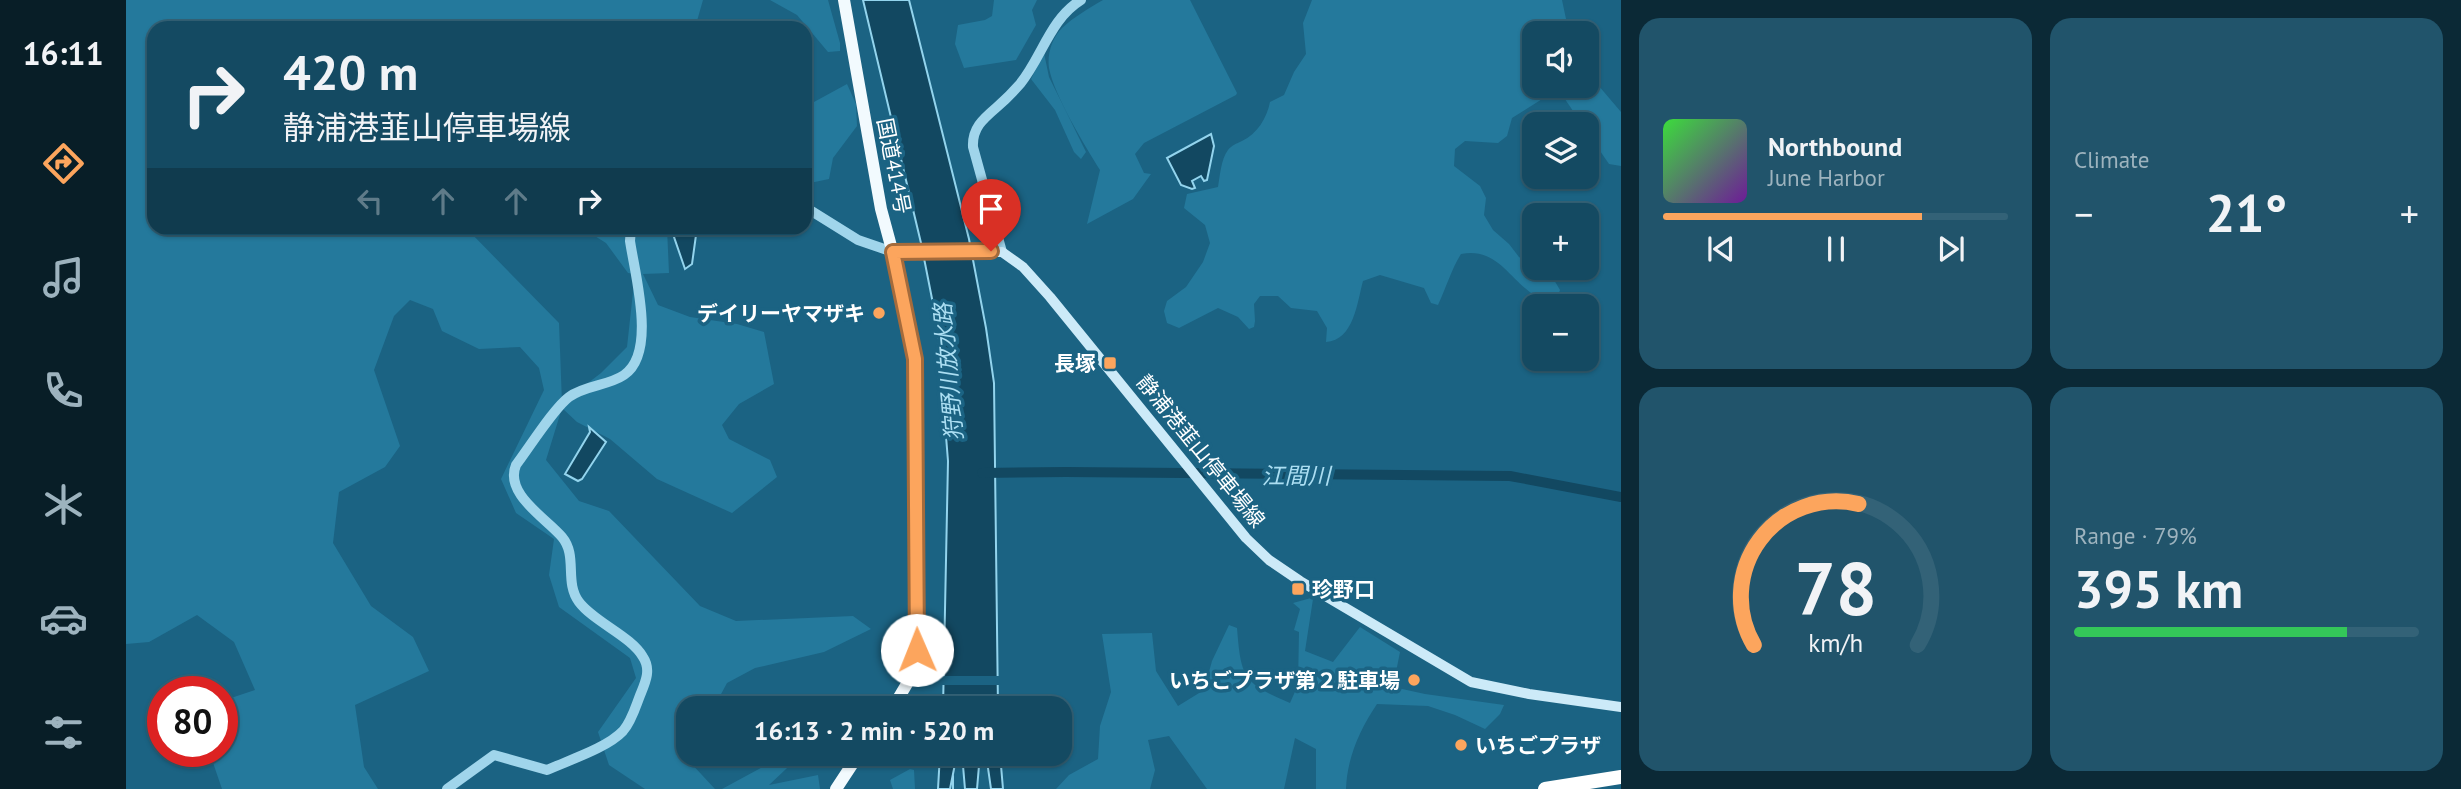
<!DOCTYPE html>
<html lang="en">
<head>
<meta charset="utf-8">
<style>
  body { margin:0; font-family:"PT Sans","Noto Sans JP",sans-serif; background:#21546b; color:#f1f3f6; height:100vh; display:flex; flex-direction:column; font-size:26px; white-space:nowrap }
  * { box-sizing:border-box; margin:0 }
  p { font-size:23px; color:#9db3be }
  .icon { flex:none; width:38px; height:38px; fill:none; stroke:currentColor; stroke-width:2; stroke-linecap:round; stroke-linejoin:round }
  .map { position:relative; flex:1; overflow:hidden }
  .details { display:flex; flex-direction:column; gap:18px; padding:18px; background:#0b2936; width:840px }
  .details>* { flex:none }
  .banner { position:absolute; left:21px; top:21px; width:665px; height:214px; border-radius:21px; box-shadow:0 2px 5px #0004,0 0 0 2px #336277; background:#144a62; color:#f1f3f6; overflow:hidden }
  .tools { position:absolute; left:1396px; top:21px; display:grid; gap:14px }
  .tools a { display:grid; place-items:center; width:77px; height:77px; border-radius:14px; background:#144a62; box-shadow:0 2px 5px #0004,0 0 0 2px #336277; font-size:35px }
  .speed { position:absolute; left:21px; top:676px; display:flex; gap:14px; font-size:35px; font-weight:700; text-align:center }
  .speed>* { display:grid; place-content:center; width:91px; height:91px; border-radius:50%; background:#144a62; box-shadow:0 2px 5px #0004,0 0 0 2px #336277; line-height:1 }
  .speed .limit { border:10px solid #d22; background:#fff; color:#111 }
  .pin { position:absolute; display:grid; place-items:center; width:60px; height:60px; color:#fff; margin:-72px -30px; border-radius:50% 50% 50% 0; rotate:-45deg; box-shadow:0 0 7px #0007 }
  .pin .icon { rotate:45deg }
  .me { position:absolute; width:77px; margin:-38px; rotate:359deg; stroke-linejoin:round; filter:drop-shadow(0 0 5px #0008) }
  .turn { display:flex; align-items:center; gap:24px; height:147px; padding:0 21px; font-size:32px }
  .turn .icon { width:91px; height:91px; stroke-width:2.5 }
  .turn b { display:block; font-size:49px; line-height:60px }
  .lanes { display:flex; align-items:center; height:66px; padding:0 21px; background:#0003; justify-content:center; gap:35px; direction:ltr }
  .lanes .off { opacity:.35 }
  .big { font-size:52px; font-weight:800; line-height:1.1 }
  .details .widget { flex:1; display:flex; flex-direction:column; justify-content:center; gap:10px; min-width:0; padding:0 24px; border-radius:21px; background:#21546b }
  .details .dial { align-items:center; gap:0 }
  .dial svg { height:182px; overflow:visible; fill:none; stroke:#336277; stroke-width:7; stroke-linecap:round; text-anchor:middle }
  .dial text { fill:#f1f3f6; stroke:none }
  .song { display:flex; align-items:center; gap:21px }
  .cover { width:84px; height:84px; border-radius:10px; background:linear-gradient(135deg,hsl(120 70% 55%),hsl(280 70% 35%)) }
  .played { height:7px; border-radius:4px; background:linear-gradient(90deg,#fca55d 75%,#336277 75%) }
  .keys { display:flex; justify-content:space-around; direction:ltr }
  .heat { display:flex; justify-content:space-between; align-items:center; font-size:38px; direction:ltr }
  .charge { height:10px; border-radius:5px; background:linear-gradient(90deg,#34c759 79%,#336277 0) }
  .details .tiles { flex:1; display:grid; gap:18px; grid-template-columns:repeat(2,1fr) }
  .trip { position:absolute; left:550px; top:696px; width:396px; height:70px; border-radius:21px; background:#144a62; box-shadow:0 2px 5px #0004,0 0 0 2px #336277; font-weight:800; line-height:70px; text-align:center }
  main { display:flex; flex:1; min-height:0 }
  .tab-bar { display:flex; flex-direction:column; width:126px; justify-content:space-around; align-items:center; background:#081e27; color:#9db3be }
  .tab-bar .icon { width:49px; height:49px }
  .tab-bar .on { color:#fca55d }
  .tab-bar b { font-size:32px; color:#f1f3f6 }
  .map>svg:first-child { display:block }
  .green { fill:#24799c }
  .water { fill:#124861; stroke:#93d4ed; stroke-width:2 }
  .pier { fill:#1b6383 }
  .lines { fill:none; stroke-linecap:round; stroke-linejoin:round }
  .stream { stroke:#93d4ed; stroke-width:2 }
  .river { stroke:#124861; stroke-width:10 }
  .tertiary { stroke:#a0d5eb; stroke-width:10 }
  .secondary { stroke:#cceaf8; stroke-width:10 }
  .trunk { stroke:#f2fafe; stroke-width:12 }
  .motorway { stroke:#fff; stroke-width:14 }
  .route-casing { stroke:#a46b3c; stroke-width:18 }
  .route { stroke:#fca55d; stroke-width:12 }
  .poi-dot { fill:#fca55d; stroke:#1b6383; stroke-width:2.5 }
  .labels { text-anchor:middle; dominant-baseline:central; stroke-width:7; stroke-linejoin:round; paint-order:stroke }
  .street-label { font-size:21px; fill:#fff; stroke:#1b6383 }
  .poi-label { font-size:21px; font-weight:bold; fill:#fff; stroke:#1b6383; text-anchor:end }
  .water-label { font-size:23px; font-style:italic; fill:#abdef2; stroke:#1b6383 }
</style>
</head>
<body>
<main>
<nav class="tab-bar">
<b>16:11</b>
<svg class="icon on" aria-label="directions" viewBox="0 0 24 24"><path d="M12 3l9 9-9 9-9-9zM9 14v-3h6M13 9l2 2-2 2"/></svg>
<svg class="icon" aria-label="music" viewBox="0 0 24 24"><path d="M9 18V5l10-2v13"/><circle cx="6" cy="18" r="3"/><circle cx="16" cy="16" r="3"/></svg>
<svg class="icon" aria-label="phone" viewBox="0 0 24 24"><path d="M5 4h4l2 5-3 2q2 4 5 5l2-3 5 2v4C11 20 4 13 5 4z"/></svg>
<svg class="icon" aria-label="climate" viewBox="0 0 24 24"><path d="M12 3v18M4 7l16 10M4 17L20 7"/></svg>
<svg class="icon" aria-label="car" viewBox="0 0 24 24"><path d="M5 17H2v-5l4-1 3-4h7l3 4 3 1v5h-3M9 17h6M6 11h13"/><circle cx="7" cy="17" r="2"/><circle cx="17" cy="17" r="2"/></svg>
<svg class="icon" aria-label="filters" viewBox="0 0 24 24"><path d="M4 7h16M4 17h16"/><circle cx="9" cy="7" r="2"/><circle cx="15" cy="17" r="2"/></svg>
</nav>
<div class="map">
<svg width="1495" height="789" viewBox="0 0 1495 789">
  <rect width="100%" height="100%" fill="#1b6383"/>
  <!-- green -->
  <path class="green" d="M0,0h577l-8,28h-541v200h312l93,95 3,80 39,-30 26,-26 8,-73 -7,-1 -22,-30 -24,-15h85l2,45 -26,1 15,31 32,12 47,7 27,8 10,52 -35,20 -17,21 7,14 41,21 7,17 -45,36 -75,-34 -47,-40 -33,-17 -15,-14 -16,52 33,41 30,10 91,95 36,15 117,-5 18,13 -47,23 -69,16 -28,15 -14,26h-25v45h3l-2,7 26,28h-70l-36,-24 -11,-33 38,-54 -6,-20 -71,-51 -10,-32 5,-36 -38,-26 -15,-34 43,-89 -5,-22 -19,-21 -41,2 -37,-18 -9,-22 -23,-9 -16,16 -20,54 26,76 -15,21 -46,25 -6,51 38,63 42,31 16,34 -74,34 9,62 14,22h-156l-13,-38h13v-50l33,-11 -21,-48 -37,-27 -48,27 -23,2z
    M644,0h58l12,43v8l-12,1 -31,-37z
    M868,0h43l-5,10 4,15 -20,35 -52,8 -9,-24 3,-19 27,-5 7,-4z
    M977,0h87l47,93 -1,2 -92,48 -9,11 9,19 7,1 -18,25 -46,25 13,-54c-15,-24 -46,-75 -51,-102 -2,-14 3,-30 13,-40 12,-11 27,-20 41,-28z
    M1186,0h250l7,33h-34v53h52v-14l34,40v54l-12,-2 -22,-32v-8h-5l-24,-35 -46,29 -5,18 -9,7 -33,-2 -10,8 -1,17 26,20 6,12 -2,17 9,15 16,14 10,13 6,4 10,1v6h12l13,22c-4,13 -16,12 -26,5 -25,-16 -37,-48 -73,-41 -10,16 -15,34 -23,51l-7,-2 -7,-15 -44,-13 -17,6c-6,22 -9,59 -37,61l1,-14 -10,-17 -26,-3 -13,-12h-18l-6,8 1,17 -1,6 -5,2 -11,-12 -20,-9 -39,20 -12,-5 -3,-12 3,-10 19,-14 17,-25 7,-19 -5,-18 -21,-17 3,-14 31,-7c2,-11 3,-28 10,-37 4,-5 8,-6 14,-9 15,-7 25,-23 28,-39l14,-7 10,-23 12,-18 -3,-31z
    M918,53l5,24 37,75 -5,7 -7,-7 -19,-42 -24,-31z
    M721,84l9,20 1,22 -24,32 -4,21 -24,5v-80l9,-2z
    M1185,598l2,1 -8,52 28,11 27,-35 40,25 -7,35 32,7 79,11 -4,9 -15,15 -30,-14 -27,-9 -51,-2c-17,25 -30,54 -31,85h-30v-40l-21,-11 -11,51h-77l-38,-53 -21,4 7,30 -5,19h-94l13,-14 29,-16 2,-33 11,-34 -9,-58 50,-1 4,38 22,35 26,-16 8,-29 17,-36 8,3c4,50 6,55 53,75l8,-18 1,-53 -5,-2 6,-21 -7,-6z
    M667,754h9l-33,31 49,-10 2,14h-98l50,-27z
    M784,769l4,1 1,19h-22l-3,-9z"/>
  <!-- water -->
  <path class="water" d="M737,0h46l60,239 17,89 8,55 4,326h-55l5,-248 -11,-137 -16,-81z
    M1085,134l3,12 -7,34 -3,1 -3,-5 -9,5 3,7 -3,1 -11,-4 -14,-27z
    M558,228h13l-5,36 -7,5 -11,-32z
    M463,427l17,15 -24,37 -4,2 -13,-7 25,-42z
    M814,754h17l-7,35h-12z
    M836,754h18l-3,35h-12z
    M860,754h14l3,35h-12z"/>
  <!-- pier -->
  <path class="pier" d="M815,676h58l1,9h-59z"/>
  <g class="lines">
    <!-- stream -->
    <path class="stream" d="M827,789v-13"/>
    <!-- river -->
    <path class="river" d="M856,473l84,-1 444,4 111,21"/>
    <!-- tertiary -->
    <path class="tertiary" d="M679,207l53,33 35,12
      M876,252l-29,-105c-1,-19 10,-28 24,-40 8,-7 16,-15 23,-23 22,-27 30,-65 61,-84
      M321,789l47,-34 53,15c22,-10 60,-22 76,-39 9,-10 13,-26 18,-38 5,-12 10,-24 2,-36 -12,-21 -49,-35 -64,-55 -15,-20 -1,-46 -17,-65 -16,-19 -58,-43 -46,-72 13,-17 38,-57 53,-68 16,-12 39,-11 55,-22 33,-22 11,-100 6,-134l1,-13"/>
    <!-- secondary -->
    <path class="secondary" d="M767,252h109l21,15 27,30 196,241 23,22 31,21 171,101 58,12 92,13"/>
    <!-- trunk -->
    <path class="trunk" d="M718,0l37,209 17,63 16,76 2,63v245l-5,21 -19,32
      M710,789l23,-35"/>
    <!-- motorway -->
    <path class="motorway" d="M1419,789l76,-12"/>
  </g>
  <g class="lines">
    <defs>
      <path id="route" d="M791,650l-2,-291 -22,-107 98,-1"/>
    </defs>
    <!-- route casing -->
    <use href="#route" class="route-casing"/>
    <!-- route -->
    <use href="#route" class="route"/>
  </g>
  <!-- markers -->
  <g class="poi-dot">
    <circle cx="753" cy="313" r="7"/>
    <rect x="977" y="356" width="14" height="14" rx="3.5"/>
    <rect x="1165" y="582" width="14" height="14" rx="3.5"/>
    <circle cx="1288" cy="680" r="7"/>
    <circle cx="1335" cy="745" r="7"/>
  </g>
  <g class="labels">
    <!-- street labels -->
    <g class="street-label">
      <text transform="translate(768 166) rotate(79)">国道414号</text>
      <text transform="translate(1075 451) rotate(51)">静浦港韮山停車場線</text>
    </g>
    <!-- poi labels -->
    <g class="poi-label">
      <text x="739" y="313">デイリーヤマザキ</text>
      <text x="970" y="363">長塚</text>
      <text x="1186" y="589" text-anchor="start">珍野口</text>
      <text x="1274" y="680">いちごプラザ第２駐車場</text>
      <text x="1349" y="745" text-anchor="start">いちごプラザ</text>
    </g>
    <!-- water labels -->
    <g class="water-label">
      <text transform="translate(822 372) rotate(-95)">狩野川放水路</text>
      <text x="1170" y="475">江間川</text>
    </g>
  </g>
</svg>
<div class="tools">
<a><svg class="icon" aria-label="sound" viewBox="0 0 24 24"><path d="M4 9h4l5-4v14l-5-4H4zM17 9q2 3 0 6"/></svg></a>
<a><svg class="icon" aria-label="layers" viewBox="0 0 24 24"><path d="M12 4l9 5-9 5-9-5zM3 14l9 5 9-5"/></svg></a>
<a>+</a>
<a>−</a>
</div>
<div class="speed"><div class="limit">80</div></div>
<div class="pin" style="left:865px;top:251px;background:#d93025"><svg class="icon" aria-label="arrive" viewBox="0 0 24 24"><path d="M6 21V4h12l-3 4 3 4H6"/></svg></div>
<svg class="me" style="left:791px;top:650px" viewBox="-20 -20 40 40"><circle r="19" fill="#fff"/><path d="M0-13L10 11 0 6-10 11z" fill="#fca55d"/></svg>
<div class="trip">16:13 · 2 min · 520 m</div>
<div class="banner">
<div class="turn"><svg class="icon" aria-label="right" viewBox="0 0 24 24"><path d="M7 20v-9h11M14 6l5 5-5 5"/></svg><div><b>420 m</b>静浦港韮山停車場線</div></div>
<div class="lanes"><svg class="icon off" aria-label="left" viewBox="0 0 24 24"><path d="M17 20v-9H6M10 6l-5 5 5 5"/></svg><svg class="icon off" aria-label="ahead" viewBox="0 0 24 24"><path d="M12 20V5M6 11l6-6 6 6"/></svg><svg class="icon off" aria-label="ahead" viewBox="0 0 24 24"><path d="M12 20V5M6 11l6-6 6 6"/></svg><svg class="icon" aria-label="right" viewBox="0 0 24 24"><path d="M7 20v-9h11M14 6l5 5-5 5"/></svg></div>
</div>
</div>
<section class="details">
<div class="tiles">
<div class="widget">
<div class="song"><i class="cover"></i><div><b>Northbound</b><p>June Harbor</p></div></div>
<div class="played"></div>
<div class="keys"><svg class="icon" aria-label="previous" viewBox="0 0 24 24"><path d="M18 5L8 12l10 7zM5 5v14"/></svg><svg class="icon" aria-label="pause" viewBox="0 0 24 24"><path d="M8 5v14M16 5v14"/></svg><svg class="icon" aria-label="next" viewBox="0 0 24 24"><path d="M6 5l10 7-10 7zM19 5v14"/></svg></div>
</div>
<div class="widget"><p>Climate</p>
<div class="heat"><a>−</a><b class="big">21°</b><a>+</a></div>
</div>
<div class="widget dial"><svg viewBox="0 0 100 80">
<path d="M14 69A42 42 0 1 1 86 69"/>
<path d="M14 69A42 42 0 0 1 60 7" stroke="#fca55d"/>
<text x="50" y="56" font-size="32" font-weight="700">78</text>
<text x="50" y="72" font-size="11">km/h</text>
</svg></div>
<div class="widget"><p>Range · 79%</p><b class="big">395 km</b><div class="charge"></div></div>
</div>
</section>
</main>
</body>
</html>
